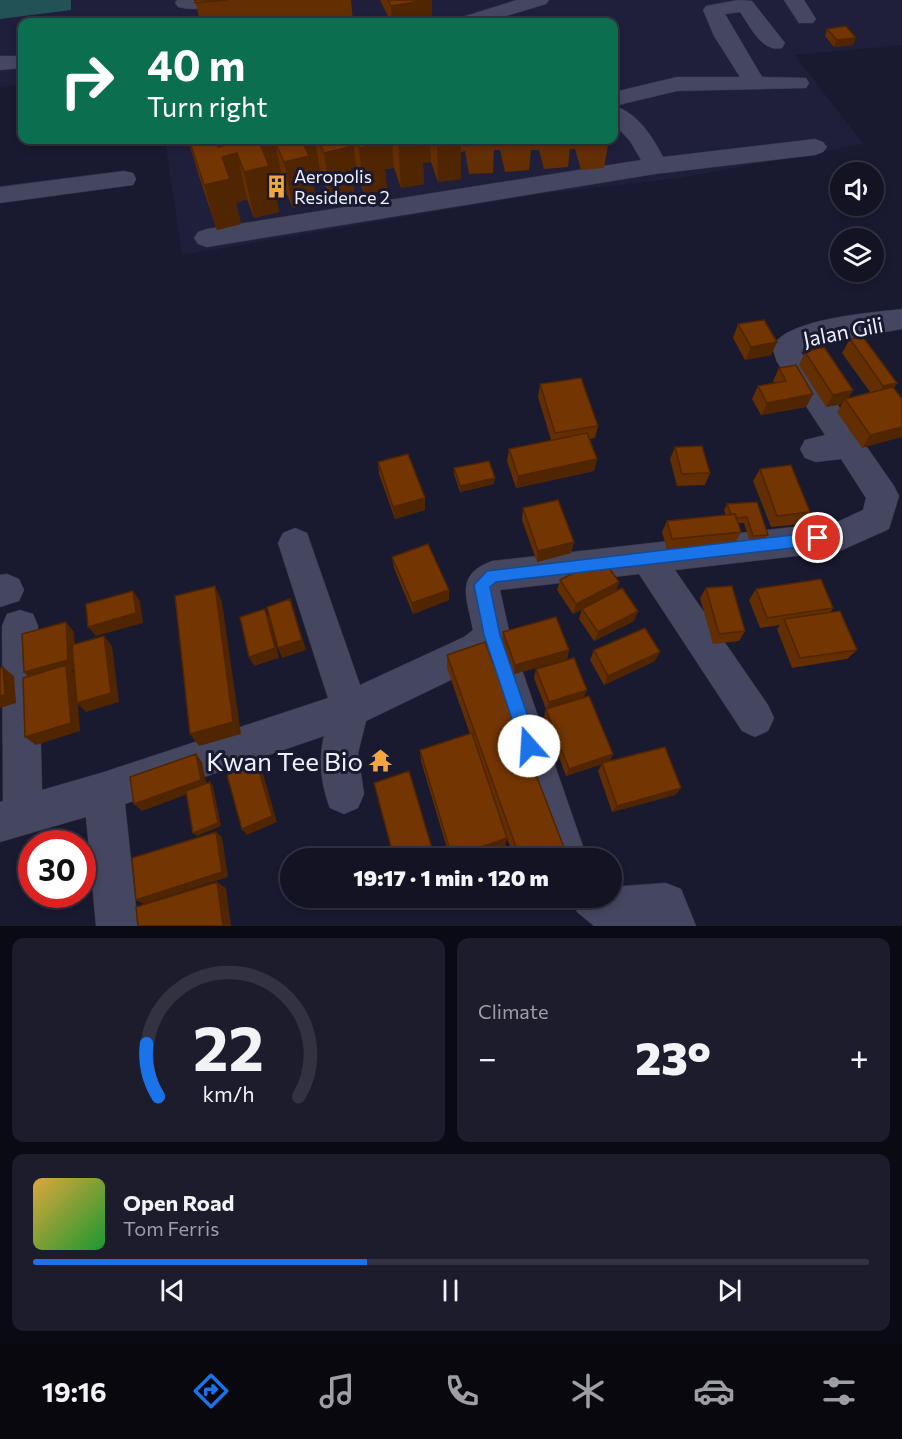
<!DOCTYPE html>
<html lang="en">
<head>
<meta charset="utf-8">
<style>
  body { margin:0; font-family:Commissioner,sans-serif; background:#1c1c2c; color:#f1f3f6; height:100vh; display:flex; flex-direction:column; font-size:22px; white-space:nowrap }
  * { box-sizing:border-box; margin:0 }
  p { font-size:20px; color:#9d9ea6 }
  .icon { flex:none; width:33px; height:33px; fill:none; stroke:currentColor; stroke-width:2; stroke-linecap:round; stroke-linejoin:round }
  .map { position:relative; height:926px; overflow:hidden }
  .sheet { display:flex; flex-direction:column; gap:12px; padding:12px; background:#0a0a14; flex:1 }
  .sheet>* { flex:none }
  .guide { position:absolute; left:18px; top:18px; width:600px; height:126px; border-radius:12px; box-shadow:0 3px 9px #0003,0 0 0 2px #323241; background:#0b6e4f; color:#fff; overflow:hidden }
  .tools { position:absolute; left:830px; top:162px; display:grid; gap:12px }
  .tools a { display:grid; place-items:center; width:54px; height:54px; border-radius:50%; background:#131324; box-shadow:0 3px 9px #0003,0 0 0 2px #323241; font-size:30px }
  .speed { position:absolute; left:18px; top:830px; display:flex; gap:12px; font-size:30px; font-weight:700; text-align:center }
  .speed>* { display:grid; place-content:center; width:78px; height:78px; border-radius:50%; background:#131324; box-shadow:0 3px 9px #0003,0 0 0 2px #323241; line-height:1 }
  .speed .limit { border:9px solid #d22; background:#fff; color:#111 }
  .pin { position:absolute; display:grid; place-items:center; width:51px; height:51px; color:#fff; margin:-26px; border:3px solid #fff; border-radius:50%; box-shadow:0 2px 6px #0007 }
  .me { position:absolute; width:66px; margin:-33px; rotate:341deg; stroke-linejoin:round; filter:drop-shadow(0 0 4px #0008) }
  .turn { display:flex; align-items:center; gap:21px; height:126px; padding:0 30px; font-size:27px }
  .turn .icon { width:78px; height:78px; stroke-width:2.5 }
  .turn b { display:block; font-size:42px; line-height:51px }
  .big { font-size:45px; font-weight:800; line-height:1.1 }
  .sheet .card { flex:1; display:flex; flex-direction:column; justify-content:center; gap:9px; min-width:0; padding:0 21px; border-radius:12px; background:#1c1c2c }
  .sheet .dial { align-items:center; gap:0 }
  .dial svg { height:156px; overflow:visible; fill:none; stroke:#323241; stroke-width:7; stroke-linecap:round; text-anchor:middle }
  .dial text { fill:#f1f3f6; stroke:none }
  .song { display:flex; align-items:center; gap:18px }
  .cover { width:72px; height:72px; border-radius:9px; background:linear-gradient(135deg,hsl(40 70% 55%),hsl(130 70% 35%)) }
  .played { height:6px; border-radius:3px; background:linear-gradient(90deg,#1a73e8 40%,#323241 40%) }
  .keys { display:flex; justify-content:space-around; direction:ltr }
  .heat { display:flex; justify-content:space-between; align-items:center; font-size:33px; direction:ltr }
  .sheet .tiles { flex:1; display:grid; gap:12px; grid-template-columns:1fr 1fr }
  .card:last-child { grid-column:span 2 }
  .trip { position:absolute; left:280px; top:848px; width:342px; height:60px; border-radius:30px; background:#131324; box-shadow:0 3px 9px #0003,0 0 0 2px #323241; font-weight:800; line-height:60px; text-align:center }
  .tab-bar { display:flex; height:96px; justify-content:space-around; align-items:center; background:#08080e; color:#9d9ea6 }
  .tab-bar .icon { width:42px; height:42px }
  .tab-bar .selected { color:#1a73e8 }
  .tab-bar b { font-size:27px; color:#f1f3f6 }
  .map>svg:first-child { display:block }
  .built { fill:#1f1f3c }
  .water { fill:#225156 }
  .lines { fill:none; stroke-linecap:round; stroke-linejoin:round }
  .minor-casing { stroke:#343345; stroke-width:1 }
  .minor { fill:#454761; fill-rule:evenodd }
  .wall { fill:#632e02 }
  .shaded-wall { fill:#502501 }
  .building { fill:#733502; stroke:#502501; stroke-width:1.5 }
  .route { fill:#1a73e8; stroke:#114b97; stroke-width:1.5 }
  .labels { text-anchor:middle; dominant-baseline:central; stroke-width:6; stroke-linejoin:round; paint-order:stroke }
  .far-poi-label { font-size:18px; fill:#eef0fd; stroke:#191930; text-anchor:start }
  .street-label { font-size:21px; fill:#eef0fd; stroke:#191930 }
  .near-poi-label { font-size:26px; fill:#eef0fd; stroke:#191930; text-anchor:end }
</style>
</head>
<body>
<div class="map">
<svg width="902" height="926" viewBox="0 0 902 926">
  <rect width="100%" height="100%" fill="#191930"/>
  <!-- built -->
  <path class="built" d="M0,0h902v45l-107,10 68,89 -183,34 -140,16 -358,61 -17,-115h449v-118h-592v62l-22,3z"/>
  <!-- water -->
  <path class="water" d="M0,0h71v10l-71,9z"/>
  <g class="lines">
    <defs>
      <path id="minor" d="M177,0h53l-3,4c-15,4 -35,7 -49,3l-3,-4z
        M517,0h32l-3,4 -60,18h-30l3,-4z
        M738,0l14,1 33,42 -3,5c-20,5 -32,-22 -42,-36l-15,2 37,63 44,1 3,5 -3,5 -129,3 -63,15v-14l63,-15h63l-26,-41 -11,-26 3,-4z
        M784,0h20l12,19 -3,4h-14z
        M0,56h22v12l-22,2z
        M614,106c23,6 39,31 49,51l152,-18 8,3 4,5 -4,5 -8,3 -160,19 -448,73 -9,-3 -4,-6 4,-6 9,-3 434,-69 -11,-19 -16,-17z
        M183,140h92l-4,5c-27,7 -57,7 -84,0z
        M124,171l9,2 3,6 -3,6 -133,18v-16z
        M902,309v20l-78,14 -23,9 93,134 5,10 -10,33 -49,22 -165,19 93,135 6,13 -6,13 -13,6 -13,-6 -103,-157 -139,16 10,45 77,223h-40l-63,-194 -118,57 -8,32 6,41 -6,14 -14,6 -14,-6c-9,-23 -12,-48 -6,-72l-199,68 13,122h-42l-10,-109 -86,25v-40l3,-1 -1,-175 5,-12 13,-4 13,4 5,12 4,164 62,-18 224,-74 -50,-155 5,-10 12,-5 12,5 53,152 104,-48 9,-7c-6,-32 -19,-55 19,-69l345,-39 26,-12 3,-12 -25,-39 -25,3 -11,-4 -5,-9 5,-9 20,-5 -48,-73 -5,-15c15,-29 99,-34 130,-38z
        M7,574l12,5 5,11 -5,11 -19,6v-32z
        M666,883l15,6 15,37h-102l-17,-14 -6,-15h41v-10z"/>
    </defs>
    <!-- minor casing -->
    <use href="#minor" class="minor-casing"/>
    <!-- minor -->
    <use href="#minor" class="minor"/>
  </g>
  <!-- wall -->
  <path class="wall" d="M195,0h156l2,22h-153z
    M380,0h52v19l-18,3h-23z
    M827,29l26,16 -19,2 -9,-11z
    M188,140l30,7 12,-3 -1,-4h380l-5,28 -23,2 -6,-21h-5l-2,18 -24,2 -5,-19h-8l-2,20 -24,2 -5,-22h-6l-1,23 -24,1 -4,-23 -4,1v27l-23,3 -7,-20 -8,1 1,21 -23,4 -7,-20 -9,1 2,21 -23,4 -8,-27 -5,1 3,25 -23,6 -10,-22 -8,3 3,22 -23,6 -9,-20 -9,3 4,21 -25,6 -7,-19 -11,4 5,21 -24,6 -18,-54z
    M738,324l39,18 -6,13 -26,5 -12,-22z
    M850,339l47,44 -3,5 8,11 -40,49 -25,-36 5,-8 -16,3 -27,-42 6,-13 48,38 -5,8 22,-6 -28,-39z
    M779,368l34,26 -7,13 -45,8 -9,-16 6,-13 16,-3 -1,-2z
    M540,384l58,42 -3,12 -6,1 8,20 -3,12 -78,17 -9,-27 2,-12 42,-9 -13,-43z
    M675,447l35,26 -5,12 -28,1 -7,-27z
    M378,462l47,36v12l-30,9 -16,-45z
    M454,468l40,16 -34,8 -6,-18z
    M760,469l50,43 -8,12 -31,3 -18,-46z
    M757,502l11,33 -4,5 -14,2 -6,-19h-5l2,9 -6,11 -68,7 -5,-18 5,-11 59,-6 -2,-5 3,-6z
    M523,508l51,34 -3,11 -34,9 -15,-42z
    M392,557l57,33v10l-36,14 -19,-46z
    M560,580l59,2 -3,10 22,19 -4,10 -40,20 -15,-22 3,-10 5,-2 -14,7 -16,-24z
    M706,588l39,43 -6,10 -26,3 -13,-46z
    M756,589l77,19 -3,5 27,37 -10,9 -55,9 -15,-39 3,-4 -20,3 -11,-28z
    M503,632l66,18 -2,9 -53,15 -12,-32z
    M594,650l61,11 -51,24 -14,-25z
    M447,655l121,203h-54l-14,-40 7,20 -2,9 -33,11h-22l-29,-97 -1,-11 50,-16 -23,-66z
    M536,669l48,28 29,57 -4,8 72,26 -6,7 -63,17 -14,-41 4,-7 -36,12 -22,-59 2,-8 -12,-31z"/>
  <!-- shaded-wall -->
  <path class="shaded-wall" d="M426,0h6v19l-18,3h-22l-1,-16z
    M856,38l-3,7 -19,2 3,-7z
    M300,140h15l6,37 -8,3 3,22 -23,6 -9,-46z
    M339,140h14l3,27 -5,1 3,25 -23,6 -7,-46z
    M379,140h13l2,28 -9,1 2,21 -23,4 -5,-46z
    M415,140h15l1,22 -8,1 1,21 -23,4 -3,-46z
    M437,140h24v39l-23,3z
    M275,142l9,46 -9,3 4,21 -25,6 -10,-46 17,-26z
    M237,153l10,46 -11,4 5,21 -24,6 -13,-45 18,-28z
    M777,342l-6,13 -26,5 6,-13z
    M897,383l-9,13 -13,3 8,-13z
    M853,390l-7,11 -1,-2 -3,5 -16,3 7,-12z
    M813,394l-7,13 -45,8 6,-12z
    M902,427v10l-40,11 8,-13z
    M597,459l-3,12 -78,17 2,-12z
    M495,478l-1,6 -34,8v-6z
    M425,498v12l-30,9 -2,-12z
    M574,542l-3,11 -34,9 1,-11z
    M619,582l-4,10 -42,22 3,-10z
    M215,586l7,16 19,132 -42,12 -9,-12z
    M449,590v10l-36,14 -1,-11z
    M133,591l7,10 3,22 -47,13 -8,-9z
    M290,599l16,51 -24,8 -4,-10z
    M265,609l5,10 9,39 -25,8 -5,-9z
    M638,611l-4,10 -40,20 4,-9z
    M66,622l8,10 3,37 -5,2 3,3 29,-38 8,10 7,56 -33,10 -8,-8 2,27 -44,14 -11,-8 8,-56 -9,-9z
    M569,650l-2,9 -53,15 1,-9z
    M660,652l-5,9 -51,24 4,-9z
    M3,667l11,9 2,27 -16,5v-12z
    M587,690l-4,9 -37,12 3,-9z
    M196,754l6,8 5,25 -65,24 -8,-7z
    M613,754l-4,8 -43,14 3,-7z
    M257,763l5,7 15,52 -30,13 -5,-6z
    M210,782l3,4 8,40 -24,10 -4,-3z
    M681,788l-6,7 -63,17 5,-6z
    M216,832l6,5 6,40 -84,27 -8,-4z
    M507,838l-2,9 -33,11h-20z
    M433,852v6h-17z
    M217,882l9,6 5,38h-8z"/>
  <!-- building -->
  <path class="building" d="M195,0h32l-32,3z
    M388,0h38l-35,6z
    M846,26l10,12 -19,2 -10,-11z
    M189,140h26l3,7 15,-4 -2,-3h71l7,16 -25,6 -9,-20 -14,4 8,20 -25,6 -7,-19 -15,4 8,22 -26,6z
    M318,140h27l4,7 -25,6z
    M357,140h25l2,4 -25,4z
    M397,140h18l-17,2z
    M764,320l13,22 -26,5 -13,-23z
    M863,337l34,46 -14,3 -33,-47z
    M824,347l29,43 -20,5 -28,-43z
    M796,365l17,29 -46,9 -9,-17 28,-5 -7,-13z
    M581,378l17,48 -43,7 -15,-49z
    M893,387l9,12v28l-32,8 -25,-36z
    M587,433l10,26 -79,17 -9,-27z
    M702,446l8,27 -28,1 -7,-27z
    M408,454l17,44 -32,9 -15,-45z
    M489,461l6,17 -35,8 -6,-18z
    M791,465l19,47 -33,4 -17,-47z
    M558,500l16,42 -36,9 -15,-43z
    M757,502l11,33 -15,1 -6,-19 -10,1 -2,-4h-4l-4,-10z
    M735,514l6,18 -69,7 -5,-18z
    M428,544l21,46 -37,13 -20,-46z
    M602,558l17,24 -43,22 -16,-24z
    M821,579l12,29 -66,10 -11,-29z
    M215,586l18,136 -43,12 -15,-138z
    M732,586l13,45 -26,3 -13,-46z
    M622,588l16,23 -40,21 -16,-23z
    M133,591l3,22 -48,14 -2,-23z
    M290,599l12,41 -24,8 -11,-41z
    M265,609l10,39 -26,9 -9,-40z
    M840,611l17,39 -57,8 -16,-39z
    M556,617l13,33 -54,15 -12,-33z
    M66,622l2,38 -44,12 -2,-38z
    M645,628l15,24 -52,24 -14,-26z
    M104,636l7,57 -34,10 -5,-58z
    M485,642l83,216h-48l-73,-203z
    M574,658l13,32 -38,12 -13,-33z
    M66,665l5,58 -46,14 -2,-59z
    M3,667l2,28 -5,1v-28z
    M589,696l24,58 -44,15 -23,-60z
    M472,733l35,105 -55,19 -32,-107z
    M665,747l16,41 -64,18 -15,-43z
    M196,754l5,26 -67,24 -4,-27z
    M257,763l15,53 -30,13 -15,-54z
    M409,771l24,81 -17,6h-22l-20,-75z
    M210,782l8,41 -25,10 -7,-42z
    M216,832l6,40 -86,28 -4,-42z
    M217,882l6,44h-85l-2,-19z"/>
  <!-- route -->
  <path class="route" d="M818,532l7,6 -7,7 -322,37 -6,5 10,48 38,111 -3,6 -6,3 -6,-3 -39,-117 -10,-50 13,-14z"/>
  <!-- icons -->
  <defs>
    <symbol id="building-bare" viewBox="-9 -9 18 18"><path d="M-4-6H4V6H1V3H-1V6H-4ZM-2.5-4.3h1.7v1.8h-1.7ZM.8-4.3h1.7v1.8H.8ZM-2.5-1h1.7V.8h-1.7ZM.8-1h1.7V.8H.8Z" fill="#f1a63f" stroke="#191930" stroke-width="2.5" paint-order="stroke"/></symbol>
    <symbol id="temple-bare" viewBox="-9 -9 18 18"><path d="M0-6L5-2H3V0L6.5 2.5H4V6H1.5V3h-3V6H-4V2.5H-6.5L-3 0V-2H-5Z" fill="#f1a63f" stroke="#191930" stroke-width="2.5" paint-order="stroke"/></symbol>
  </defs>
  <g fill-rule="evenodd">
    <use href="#building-bare" x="260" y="170" width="33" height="33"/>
    <use href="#temple-bare" x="364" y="744" width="33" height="33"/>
  </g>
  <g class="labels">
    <!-- far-poi labels -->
    <g class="far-poi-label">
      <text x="294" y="176">Aeropolis<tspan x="294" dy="21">Residence 2</tspan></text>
    </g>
    <!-- street labels -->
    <g class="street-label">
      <text transform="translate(843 331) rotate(-11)">Jalan Gili</text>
    </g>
    <!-- near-poi labels -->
    <g class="near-poi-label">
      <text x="363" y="760">Kwan Tee Bio</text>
    </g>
  </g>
</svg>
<div class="tools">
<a><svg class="icon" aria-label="sound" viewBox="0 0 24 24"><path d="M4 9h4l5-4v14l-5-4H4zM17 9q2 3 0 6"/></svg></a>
<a><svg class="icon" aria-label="layers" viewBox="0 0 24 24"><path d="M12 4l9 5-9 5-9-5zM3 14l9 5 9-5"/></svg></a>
</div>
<div class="speed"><div class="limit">30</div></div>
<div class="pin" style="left:818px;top:538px;background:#d93025"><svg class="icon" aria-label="arrive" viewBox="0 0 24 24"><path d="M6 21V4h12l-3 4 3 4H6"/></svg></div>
<svg class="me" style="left:529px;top:746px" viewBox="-20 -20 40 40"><circle r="19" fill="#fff"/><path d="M0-13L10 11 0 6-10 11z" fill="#1a73e8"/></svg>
<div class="trip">19:17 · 1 min · 120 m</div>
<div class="guide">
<div class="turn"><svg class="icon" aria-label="right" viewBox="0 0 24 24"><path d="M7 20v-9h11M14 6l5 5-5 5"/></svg><div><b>40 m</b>Turn right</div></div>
</div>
</div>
<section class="sheet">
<div class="tiles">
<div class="card dial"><svg viewBox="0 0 100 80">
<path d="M14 69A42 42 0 1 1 86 69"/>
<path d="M14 69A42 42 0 0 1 8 42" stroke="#1a73e8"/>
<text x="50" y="56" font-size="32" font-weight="700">22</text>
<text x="50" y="72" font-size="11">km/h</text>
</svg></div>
<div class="card"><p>Climate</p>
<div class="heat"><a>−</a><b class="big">23°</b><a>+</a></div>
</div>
<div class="card">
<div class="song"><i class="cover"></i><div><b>Open Road</b><p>Tom Ferris</p></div></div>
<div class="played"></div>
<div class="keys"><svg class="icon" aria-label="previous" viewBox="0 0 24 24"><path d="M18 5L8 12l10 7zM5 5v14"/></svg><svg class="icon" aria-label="pause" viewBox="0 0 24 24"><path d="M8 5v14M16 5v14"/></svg><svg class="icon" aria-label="next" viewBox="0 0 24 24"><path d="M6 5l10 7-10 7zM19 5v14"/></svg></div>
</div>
</div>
</section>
<nav class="tab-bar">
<b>19:16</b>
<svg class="icon selected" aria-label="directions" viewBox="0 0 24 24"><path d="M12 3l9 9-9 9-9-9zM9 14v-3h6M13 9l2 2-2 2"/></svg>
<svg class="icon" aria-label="music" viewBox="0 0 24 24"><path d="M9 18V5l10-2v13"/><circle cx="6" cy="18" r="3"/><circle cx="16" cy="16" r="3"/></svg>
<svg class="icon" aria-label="phone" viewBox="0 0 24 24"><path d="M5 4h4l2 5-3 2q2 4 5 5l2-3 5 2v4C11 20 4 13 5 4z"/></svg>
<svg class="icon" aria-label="climate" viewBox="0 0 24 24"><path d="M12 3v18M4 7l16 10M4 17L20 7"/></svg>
<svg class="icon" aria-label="car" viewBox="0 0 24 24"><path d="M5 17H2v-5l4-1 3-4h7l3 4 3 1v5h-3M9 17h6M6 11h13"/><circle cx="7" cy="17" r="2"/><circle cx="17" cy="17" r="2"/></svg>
<svg class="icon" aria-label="filters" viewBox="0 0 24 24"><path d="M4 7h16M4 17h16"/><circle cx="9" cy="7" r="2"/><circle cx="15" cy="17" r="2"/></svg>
</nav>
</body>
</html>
